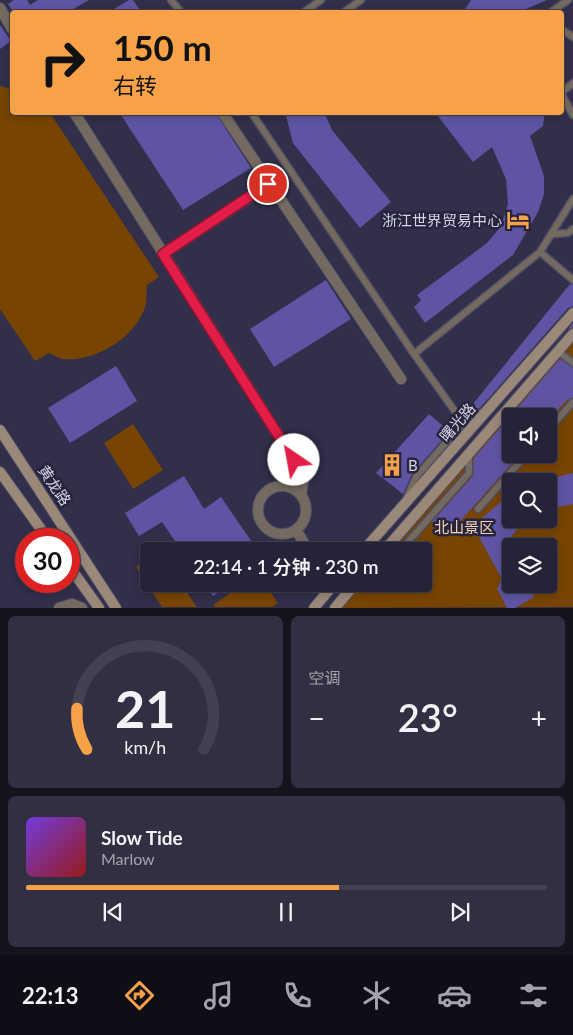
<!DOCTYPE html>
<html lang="zh">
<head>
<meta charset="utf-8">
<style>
  body { margin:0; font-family:Lato,"Noto Sans SC",sans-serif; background:#312f42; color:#f1f3f6; height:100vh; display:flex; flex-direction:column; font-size:19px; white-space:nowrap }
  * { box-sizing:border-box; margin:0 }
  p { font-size:16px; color:#a3a4ad }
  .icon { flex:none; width:28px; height:28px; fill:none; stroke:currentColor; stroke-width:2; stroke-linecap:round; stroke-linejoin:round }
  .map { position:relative; height:608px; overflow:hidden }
  .panel { display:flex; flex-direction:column; gap:8px; padding:8px; background:#14131e; flex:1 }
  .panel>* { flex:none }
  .top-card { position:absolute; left:10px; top:10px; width:554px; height:105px; border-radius:5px; box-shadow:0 2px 8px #0003,0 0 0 1px #424052; background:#f7a248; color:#111; overflow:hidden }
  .fabs { position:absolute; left:502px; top:408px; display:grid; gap:10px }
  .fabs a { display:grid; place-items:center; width:55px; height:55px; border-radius:5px; background:#252337; box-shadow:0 2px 8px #0003,0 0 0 1px #424052; font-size:25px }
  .speed { position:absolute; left:15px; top:528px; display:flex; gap:10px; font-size:25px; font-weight:700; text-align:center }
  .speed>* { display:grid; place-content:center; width:65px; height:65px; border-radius:50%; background:#252337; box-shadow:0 2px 8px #0003,0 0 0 1px #424052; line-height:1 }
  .speed .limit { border:8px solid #d22; background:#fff; color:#111 }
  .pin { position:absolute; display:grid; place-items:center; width:42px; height:42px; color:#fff; margin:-21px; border:2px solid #fff; border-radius:50%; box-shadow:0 1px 5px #0007 }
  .me { position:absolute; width:55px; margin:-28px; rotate:327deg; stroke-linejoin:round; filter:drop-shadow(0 0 4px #0008) }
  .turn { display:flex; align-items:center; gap:18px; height:105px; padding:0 20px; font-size:22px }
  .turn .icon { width:65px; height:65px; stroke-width:2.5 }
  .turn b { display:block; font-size:35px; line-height:42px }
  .big { font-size:38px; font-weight:600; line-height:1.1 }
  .panel .tile { flex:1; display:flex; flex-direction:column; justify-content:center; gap:8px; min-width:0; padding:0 18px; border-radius:8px; background:#312f42 }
  .panel .dial { align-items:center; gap:0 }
  .dial svg { height:130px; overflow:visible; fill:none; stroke:#424052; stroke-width:7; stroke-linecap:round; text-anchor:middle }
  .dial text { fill:#f1f3f6; stroke:none }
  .song { display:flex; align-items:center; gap:15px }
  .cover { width:60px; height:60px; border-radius:8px; background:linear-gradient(135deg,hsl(260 70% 55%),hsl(0 70% 35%)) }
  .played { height:5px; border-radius:2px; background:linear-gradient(90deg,#f7a248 60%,#424052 60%) }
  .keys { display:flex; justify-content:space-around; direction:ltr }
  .heat { display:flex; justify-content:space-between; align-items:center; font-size:28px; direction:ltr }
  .panel .tiles { flex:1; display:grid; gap:8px; grid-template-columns:1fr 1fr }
  .tile:last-child { grid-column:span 2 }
  .trip { position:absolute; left:140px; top:542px; width:292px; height:50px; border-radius:5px; background:#252337; box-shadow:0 2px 8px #0003,0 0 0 1px #424052; font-weight:600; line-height:50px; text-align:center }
  .tab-bar { display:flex; height:80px; justify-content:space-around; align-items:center; background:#0f0e16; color:#a3a4ad }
  .tab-bar .icon { width:35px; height:35px }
  .tab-bar .on { color:#f7a248 }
  .tab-bar b { font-size:22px; color:#f1f3f6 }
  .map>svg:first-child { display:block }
  .green { fill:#774401; fill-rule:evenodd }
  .building { fill:#5e54a3 }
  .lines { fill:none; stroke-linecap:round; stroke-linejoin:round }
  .lane-casing { stroke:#4e4d65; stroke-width:9 }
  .street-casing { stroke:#4e4d65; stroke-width:12 }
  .secondary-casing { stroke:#4e4d65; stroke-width:12 }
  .lane { stroke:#756a60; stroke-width:6 }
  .street { stroke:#756a60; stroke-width:10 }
  .secondary { stroke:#9a8879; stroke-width:10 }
  .route-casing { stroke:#92132f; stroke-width:12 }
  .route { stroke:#e11d48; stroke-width:9 }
  .labels { text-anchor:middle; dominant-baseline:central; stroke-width:5; stroke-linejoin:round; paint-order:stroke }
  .poi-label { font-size:15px; fill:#d3d3e3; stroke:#27253e; text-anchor:end }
  .street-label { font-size:15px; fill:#d3d3e3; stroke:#27253e }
  .park-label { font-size:15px; fill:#f8d2b1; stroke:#27253e }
</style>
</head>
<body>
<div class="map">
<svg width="573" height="608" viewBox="0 0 573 608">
  <rect width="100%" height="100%" fill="#312f49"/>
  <!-- green -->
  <path class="green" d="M0,86l12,3v23l38,1 109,164 -12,8c-1,6 0,13 -1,19 -8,32 -51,59 -83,55 -4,-1 -10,-4 -14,-6l-14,8 -35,-52z
    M573,325v282l-245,1 21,-24h75v-33h-47zM511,416h38v38h-38zM511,481h38v38h-38zM511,546h38v38h-38z
    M133,424l30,46 -30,19 -29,-46z
    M149,558v26h32l16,23h-35l-26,-40z
    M244,584h21l13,19 -6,4h-57l-2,-2z"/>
  <!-- building -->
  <path class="building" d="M14,0h13l3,5 8,-5h51l-21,12h-55l-5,-8z
    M129,0h4l8,12h-32z
    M471,0h76l-28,12h-56z
    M0,25l11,16 -11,8z
    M119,112h96l36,56 -68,42z
    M285,112h39l8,18 59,72 -31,26 -67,-85z
    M435,112h110l-2,14 -13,10 14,40v18l-6,18 -25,43 -88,68 -11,-16 7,-7 -4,-5 70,-52 14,-17 7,-22 -2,-25 -14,-32 -19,15z
    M326,280l25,39 -77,48 -24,-38z
    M570,284l3,1v21l-5,2 -88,100 -12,2 -4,5z
    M573,323v4l-5,2 -154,177z
    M560,359l13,9v29l-7,4 -14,15h-41v38h9l-73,82 -15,-14 41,-46 1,-18z
    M116,366l21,35 -67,42 -22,-35z
    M429,414l20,17 8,-8 -45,51 -9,20 -27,-21z
    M573,473v31l-24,5v-30z
    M184,476l20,33 17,-12 37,54h-76l-20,-29 -23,14 -14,-23z
    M511,493v26h15l-21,25 6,11v29h16l7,13 -19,11h-8l-10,-19 5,-10 -29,-53z
    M204,584h28l-19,12z"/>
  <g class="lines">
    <defs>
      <path id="lane" d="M171,0l10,12
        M304,12l17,-12
        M344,12l17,-12
        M551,12l17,-12
        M561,29l12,8
        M561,93l12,22
        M561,93l12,-10
        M251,112l163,242 126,-102 33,28
        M553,234l15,-1 5,-4
        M540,252l33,-53
        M558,351l15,12
        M414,354l50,70
        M549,429l24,-27
        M407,497l9,-20 54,-62 15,-3
        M478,509l49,-55
        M400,551l69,-78v-19"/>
      <path id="street" d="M0,8l12,21
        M74,112l230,364 -3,19
        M222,112l179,267
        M163,254l106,-70
        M258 510a24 24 0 1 1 48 0a24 24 0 1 1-48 0Z
        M296,530l13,21
        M59,608l13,-4 10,4"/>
      <path id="secondary" d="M0,430l116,178
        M0,472l48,67
        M363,551l210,-238
        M384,551l189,-217
        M69,566l30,42
        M314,608l20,-24
        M335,608l20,-24"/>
    </defs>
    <!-- lane casing -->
    <use href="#lane" class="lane-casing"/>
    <!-- street casing -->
    <use href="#street" class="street-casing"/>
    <!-- secondary casing -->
    <use href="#secondary" class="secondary-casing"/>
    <!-- lane -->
    <use href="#lane" class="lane"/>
    <!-- street -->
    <use href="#street" class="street"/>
    <!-- secondary -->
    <use href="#secondary" class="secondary"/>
  </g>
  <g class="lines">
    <defs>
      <path id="route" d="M268,184l-105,70 131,206"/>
    </defs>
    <!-- route casing -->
    <use href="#route" class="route-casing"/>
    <!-- route -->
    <use href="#route" class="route"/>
  </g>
  <!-- icons -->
  <defs>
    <symbol id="hotel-bare" viewBox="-9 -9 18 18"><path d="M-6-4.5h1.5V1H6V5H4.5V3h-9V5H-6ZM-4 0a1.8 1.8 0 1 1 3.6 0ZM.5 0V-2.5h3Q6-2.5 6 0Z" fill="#f7a248" stroke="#27253e" stroke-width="2.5" paint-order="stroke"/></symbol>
    <symbol id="building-bare" viewBox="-9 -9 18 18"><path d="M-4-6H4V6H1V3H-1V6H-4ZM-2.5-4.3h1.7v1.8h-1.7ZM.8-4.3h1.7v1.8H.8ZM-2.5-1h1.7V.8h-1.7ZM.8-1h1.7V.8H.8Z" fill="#f7a248" stroke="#27253e" stroke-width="2.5" paint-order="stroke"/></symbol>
  </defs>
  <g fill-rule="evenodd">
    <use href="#hotel-bare" x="502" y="204" width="32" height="32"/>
    <use href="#building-bare" x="376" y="449" width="32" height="32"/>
  </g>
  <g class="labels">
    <!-- poi labels -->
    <g class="poi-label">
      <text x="502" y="220">浙江世界贸易中心</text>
      <text x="408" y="465" text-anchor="start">B</text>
    </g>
    <!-- street labels -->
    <g class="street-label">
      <text transform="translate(457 422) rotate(-49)">曙光路</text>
      <text transform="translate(55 485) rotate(56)">黄龙路</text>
    </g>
    <!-- park labels -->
    <g class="park-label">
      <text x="464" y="527">北山景区</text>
    </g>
  </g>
</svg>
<div class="fabs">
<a><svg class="icon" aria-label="sound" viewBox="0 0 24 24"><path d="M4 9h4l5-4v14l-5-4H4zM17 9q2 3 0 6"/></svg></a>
<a><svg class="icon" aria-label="search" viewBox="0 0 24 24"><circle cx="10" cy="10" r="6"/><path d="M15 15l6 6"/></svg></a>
<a><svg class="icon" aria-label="layers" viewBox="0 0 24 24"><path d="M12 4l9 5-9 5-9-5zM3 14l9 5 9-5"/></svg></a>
</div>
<div class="speed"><div class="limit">30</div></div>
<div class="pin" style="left:268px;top:184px;background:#d93025"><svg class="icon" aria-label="arrive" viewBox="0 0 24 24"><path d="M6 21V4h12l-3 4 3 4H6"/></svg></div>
<svg class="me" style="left:294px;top:460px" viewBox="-20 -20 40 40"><circle r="19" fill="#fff"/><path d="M0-13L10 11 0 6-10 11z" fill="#e11d48"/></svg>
<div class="trip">22:14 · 1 分钟 · 230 m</div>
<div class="top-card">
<div class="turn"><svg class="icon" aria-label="right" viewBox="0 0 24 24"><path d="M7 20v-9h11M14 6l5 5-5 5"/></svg><div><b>150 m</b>右转</div></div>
</div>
</div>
<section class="panel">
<div class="tiles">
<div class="tile dial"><svg viewBox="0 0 100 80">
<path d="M14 69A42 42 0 1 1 86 69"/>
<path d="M14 69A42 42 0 0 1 8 44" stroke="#f7a248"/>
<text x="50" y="56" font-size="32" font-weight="700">21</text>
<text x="50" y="72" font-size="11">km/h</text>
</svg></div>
<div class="tile"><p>空调</p>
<div class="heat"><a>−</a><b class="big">23°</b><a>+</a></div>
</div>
<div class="tile">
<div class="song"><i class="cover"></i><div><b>Slow Tide</b><p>Marlow</p></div></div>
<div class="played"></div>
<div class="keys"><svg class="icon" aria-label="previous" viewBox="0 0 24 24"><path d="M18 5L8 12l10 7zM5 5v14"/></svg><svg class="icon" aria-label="pause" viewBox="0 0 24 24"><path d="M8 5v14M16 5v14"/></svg><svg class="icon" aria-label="next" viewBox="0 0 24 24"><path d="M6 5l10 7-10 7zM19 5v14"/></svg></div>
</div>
</div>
</section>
<nav class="tab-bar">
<b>22:13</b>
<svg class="icon on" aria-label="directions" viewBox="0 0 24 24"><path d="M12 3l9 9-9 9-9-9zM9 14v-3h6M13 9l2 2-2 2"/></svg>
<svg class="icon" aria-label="music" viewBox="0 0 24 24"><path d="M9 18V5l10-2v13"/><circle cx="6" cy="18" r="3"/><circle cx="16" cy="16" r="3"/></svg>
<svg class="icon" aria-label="phone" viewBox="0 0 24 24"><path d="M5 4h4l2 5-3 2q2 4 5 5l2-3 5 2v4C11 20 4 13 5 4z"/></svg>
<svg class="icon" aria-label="climate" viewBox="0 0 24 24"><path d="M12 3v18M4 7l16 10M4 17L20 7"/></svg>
<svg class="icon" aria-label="car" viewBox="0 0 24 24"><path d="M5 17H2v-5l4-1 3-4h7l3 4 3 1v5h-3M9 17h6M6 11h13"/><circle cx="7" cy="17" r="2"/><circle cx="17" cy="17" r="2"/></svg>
<svg class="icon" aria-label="filters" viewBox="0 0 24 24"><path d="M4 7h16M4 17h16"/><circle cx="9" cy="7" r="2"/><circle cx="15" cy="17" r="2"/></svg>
</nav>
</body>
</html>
